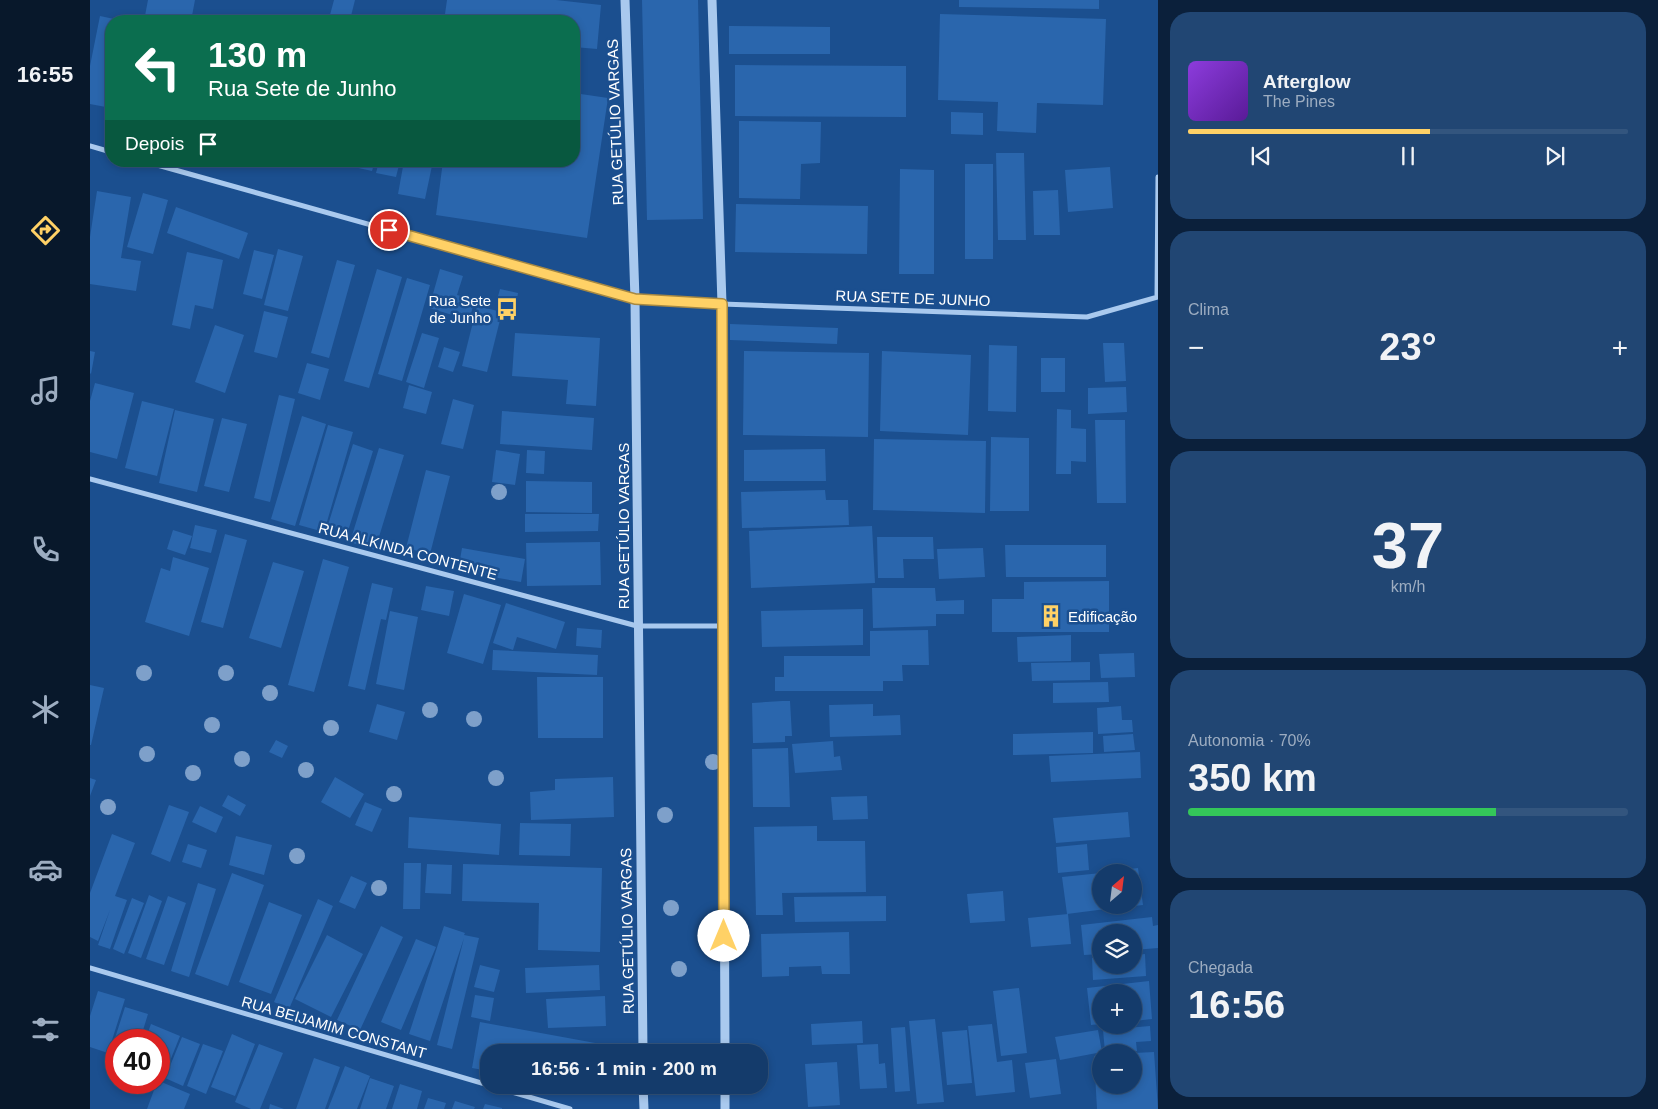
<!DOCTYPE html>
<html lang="pt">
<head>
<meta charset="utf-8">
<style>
  body { margin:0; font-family:Arial,sans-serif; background:#214673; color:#f1f3f6; height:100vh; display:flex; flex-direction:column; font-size:19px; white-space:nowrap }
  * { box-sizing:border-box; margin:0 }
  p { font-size:16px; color:#9dadc1 }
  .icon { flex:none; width:28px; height:28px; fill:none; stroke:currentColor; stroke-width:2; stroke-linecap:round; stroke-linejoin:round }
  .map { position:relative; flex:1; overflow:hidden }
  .panel { display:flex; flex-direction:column; gap:12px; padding:12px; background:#0b203b; width:500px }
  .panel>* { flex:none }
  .hud { position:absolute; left:15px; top:15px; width:475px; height:152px; border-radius:20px; box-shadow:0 2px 8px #0003,0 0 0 1px #33557e; background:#0b6e4f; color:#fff; overflow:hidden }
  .needle { width:32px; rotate:28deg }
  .tools { position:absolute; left:1002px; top:864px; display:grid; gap:10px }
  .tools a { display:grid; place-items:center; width:50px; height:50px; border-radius:50%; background:#143b6b; box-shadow:0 2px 8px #0003,0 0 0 1px #33557e; font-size:25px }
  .speed { position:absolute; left:15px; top:1029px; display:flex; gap:10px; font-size:25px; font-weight:700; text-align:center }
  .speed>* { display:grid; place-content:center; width:65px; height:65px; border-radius:50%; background:#143b6b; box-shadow:0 2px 8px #0003,0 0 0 1px #33557e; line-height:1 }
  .speed .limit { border:8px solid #d22; background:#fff; color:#111 }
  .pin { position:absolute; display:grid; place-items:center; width:42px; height:42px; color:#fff; margin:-21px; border:2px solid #fff; border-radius:50%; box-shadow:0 1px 5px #0007 }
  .me { position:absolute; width:55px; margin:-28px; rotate:0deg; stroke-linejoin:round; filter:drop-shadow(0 0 4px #0008) }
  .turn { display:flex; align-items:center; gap:18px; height:105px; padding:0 20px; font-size:22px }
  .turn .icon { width:65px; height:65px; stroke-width:2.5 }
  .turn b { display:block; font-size:35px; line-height:42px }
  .then { display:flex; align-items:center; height:48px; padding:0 20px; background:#0003; gap:10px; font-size:19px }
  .big { font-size:38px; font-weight:700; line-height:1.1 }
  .panel .widget { flex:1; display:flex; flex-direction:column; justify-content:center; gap:8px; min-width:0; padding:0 18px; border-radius:20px; background:#214673 }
  .panel .dial { align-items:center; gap:0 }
  .dial b { font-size:65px; line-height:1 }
  .song { display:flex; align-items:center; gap:15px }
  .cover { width:60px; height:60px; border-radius:8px; background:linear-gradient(135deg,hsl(270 70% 55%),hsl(270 70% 35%)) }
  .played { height:5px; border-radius:2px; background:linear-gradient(90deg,#ffd166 55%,#33557e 55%) }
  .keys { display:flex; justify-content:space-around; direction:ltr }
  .heat { display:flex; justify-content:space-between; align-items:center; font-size:28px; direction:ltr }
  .charge { height:8px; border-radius:4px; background:linear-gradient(90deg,#34c759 70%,#33557e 0) }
  .trip { position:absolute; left:390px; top:1044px; width:288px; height:50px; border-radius:20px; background:#143b6b; box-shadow:0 2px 8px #0003,0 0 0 1px #33557e; font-weight:700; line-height:50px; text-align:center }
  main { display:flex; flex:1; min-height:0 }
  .tabs { display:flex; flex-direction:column; width:90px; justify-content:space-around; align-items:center; background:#08182b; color:#9dadc1 }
  .tabs .icon { width:35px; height:35px }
  .tabs .on { color:#ffd166 }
  .tabs b { font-size:22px; color:#f1f3f6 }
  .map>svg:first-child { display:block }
  .building { fill:#2a66ad }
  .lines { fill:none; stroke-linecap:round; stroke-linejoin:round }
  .minor { stroke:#a9c9ee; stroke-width:5 }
  .tertiary { stroke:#a9c9ee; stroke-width:9 }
  .tree { fill:#7ea0ca }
  .route-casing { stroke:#a68842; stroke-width:12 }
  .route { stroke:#ffd166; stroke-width:9 }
  .labels { text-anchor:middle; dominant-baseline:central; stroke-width:5; stroke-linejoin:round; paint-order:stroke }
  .street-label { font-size:15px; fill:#fff; stroke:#1b4f8f }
  .poi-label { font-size:15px; fill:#fff; stroke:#1b4f8f; text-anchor:end }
</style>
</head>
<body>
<main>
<nav class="tabs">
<b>16:55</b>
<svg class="icon on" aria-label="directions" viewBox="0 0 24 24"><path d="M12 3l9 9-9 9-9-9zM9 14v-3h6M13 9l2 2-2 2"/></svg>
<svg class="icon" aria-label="music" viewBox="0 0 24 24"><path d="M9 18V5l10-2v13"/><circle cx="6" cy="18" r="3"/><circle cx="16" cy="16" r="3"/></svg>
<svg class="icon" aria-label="phone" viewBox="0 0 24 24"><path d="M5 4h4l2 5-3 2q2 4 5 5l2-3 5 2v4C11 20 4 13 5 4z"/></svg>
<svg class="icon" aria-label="climate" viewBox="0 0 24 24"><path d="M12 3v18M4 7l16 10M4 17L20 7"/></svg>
<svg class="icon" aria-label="car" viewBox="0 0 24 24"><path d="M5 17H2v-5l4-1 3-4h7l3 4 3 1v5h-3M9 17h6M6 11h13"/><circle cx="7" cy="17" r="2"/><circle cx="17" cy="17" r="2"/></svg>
<svg class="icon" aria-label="filters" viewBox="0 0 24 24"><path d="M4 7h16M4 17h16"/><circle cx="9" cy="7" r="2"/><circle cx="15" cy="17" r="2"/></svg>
</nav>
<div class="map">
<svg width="1068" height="1109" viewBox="0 0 1068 1109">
  <rect width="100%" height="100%" fill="#1b4f8f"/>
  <!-- building -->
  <path class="building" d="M58,0h47l-4,21h-47z
    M244,0h21l-5,20 -20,-5z
    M357,0h109l45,5 -4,44 -23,-2v-26h-130z
    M552,0h56l5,219 -56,1z
    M869,0h140v9l-140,-2z
    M850,14l166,5 -3,86 -66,-2 -1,30 -39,-2 1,-29 -60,-2z
    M10,16l19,4 -8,1v87l-21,-4v-38z
    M208,17l14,4h-16z
    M639,26l101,1v27h-101z
    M645,65l171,1v51l-171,-1z
    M484,93l34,5 -21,140 -151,-23 7,-54h131z
    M861,112l32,1v22l-32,-1z
    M649,121l82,1 -1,41 -19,1 -1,35 -61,-1z
    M906,153h28l2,87h-28z
    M265,161h20l-3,10 -18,-4z
    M289,161h21l-4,16 -20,-4z
    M314,161h29l-8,38 -27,-5z
    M875,164h28v95h-28z
    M1020,167l3,41 -45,4 -3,-42z
    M810,169l34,1v104h-35z
    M968,190l2,45h-26l-1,-44z
    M7,191l34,6 -10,61 20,3 -5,30 -46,-7v-47z
    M53,193l25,7 -15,54 -26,-7z
    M646,204l132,2 -1,48 -132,-2z
    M86,207l72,26 -9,26 -72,-26z
    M188,249l25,7 -15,55 -24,-6z
    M164,250l20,5 -12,44 -19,-5z
    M97,252l36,8 -10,49 -18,-4 -5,24 -18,-4z
    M247,260l18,5 -26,93 -18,-5z
    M287,269l25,8 -33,111 -25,-7z
    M350,269l23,7 -6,19 18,5 -6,20 -40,-12z
    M317,278l23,7 -28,96 -24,-7z
    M410,289l18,4 -2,12 -19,-5z
    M387,306l25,6 -15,60 -25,-6z
    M174,311l24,6 -11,41 -23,-6z
    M640,324l108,4 -1,16 -107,-4z
    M125,325l29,10 -19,58 -30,-11z
    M332,333l17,5 -15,50 -18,-6z
    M425,333l85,5 -4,68 -30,-2 2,-24 -56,-4z
    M1013,343h21l2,38 -21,1z
    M899,345l28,1 -1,66 -28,-1z
    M354,347l16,5 -7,20 -15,-5z
    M0,351l5,1 -4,22 -1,-1z
    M654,351l125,2 -1,84 -125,-2z
    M792,351l89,4 -3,80 -88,-4z
    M951,358h24v34h-24z
    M217,363l22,6 -9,31 -22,-7z
    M5,383l39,10 -17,66 -27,-7v-51z
    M319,385l23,7 -6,22 -23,-6z
    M1036,387l1,25 -39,2v-26z
    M189,395l16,4 -25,103 -16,-4z
    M363,399l21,6 -11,44 -22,-5z
    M52,401l32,8 -17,67 -32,-8z
    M967,409l14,1v18l15,1v33l-15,-1v13h-15z
    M85,410l39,9 -17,73 -38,-9z
    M412,411l92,7 -2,32 -92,-6z
    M212,416l24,8 -31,102 -24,-7z
    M132,418l25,6 -18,68 -25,-6z
    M1005,420h30l1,83h-29z
    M238,425l25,7 -29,100 -25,-7z
    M901,437l38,1v73h-39z
    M784,439l112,2 -1,72 -112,-3z
    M263,444l20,7 -25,80 -20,-6z
    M289,448l25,7 -29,95 -25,-8z
    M735,449l1,32h-82v-31z
    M406,450l24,4 -5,31 -23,-3z
    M437,450l18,1 -1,23 -18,-1z
    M336,470l24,6 -20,78 -24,-6z
    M436,481l66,1v31l-66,-1z
    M735,490l1,10h22l1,25 -107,3 -1,-36z
    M435,514h74l-1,17 -73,1z
    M105,525l22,5 -6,23 -21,-5z
    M782,526l3,57 -124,5 -2,-57z
    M83,530l19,6 -7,19 -18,-6z
    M135,534l22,6 -24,88 -22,-6z
    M787,537h56l1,22h-31l1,19h-26z
    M510,542l1,43 -74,1 -1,-43z
    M915,545h101v32h-100z
    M372,548l63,11 -4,23 -63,-11z
    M893,548l2,29 -46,2 -2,-30z
    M83,557l36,11 -20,68 -44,-14 16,-54 9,3z
    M233,559l26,8 -35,125 -26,-7z
    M183,562l31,9 -23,77 -32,-10z
    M1019,581v51h-117v-33h32v-17z
    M282,583l21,5 -7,32 -5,-1 -16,71 -17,-4z
    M336,586l28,5 -5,25 -28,-6z
    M782,588h63l1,13 28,-1v14h-28v12l-63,2z
    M374,594l37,11 -18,59 -36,-11z
    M416,603l59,19 -9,27 -39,-12 -4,13 -20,-7z
    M773,609v36l-101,2 -1,-36z
    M300,611l28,6 -14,73 -28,-6z
    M487,628l25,2 -1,18 -25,-2z
    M838,630l1,35h-27l1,16h-20v10h-108v-14h9v-21h86v-25z
    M981,635v26l-53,1 -1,-25z
    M403,650l105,5 -1,20 -105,-5z
    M1044,653l1,24 -34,1 -2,-24z
    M1000,662v18l-58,1 -1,-18z
    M447,677h66v61h-65z
    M1018,682l1,20 -56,1v-20z
    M0,685l14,3 -13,57h-1z
    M692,701h8l2,35h-7v6l-32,1 -1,-40z
    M287,704l28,8 -8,28 -28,-8z
    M783,704v12l27,-1 1,20 -71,2 -1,-32z
    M1031,706l1,14h10l1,12 -35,2 -1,-26z
    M1003,732v21l-80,2v-21z
    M1043,734l2,16 -31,2 -1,-16z
    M186,740l12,6 -6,12 -13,-6z
    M743,741l1,16 6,-1 2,14 -47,3 -3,-29z
    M698,748l2,59h-37l-1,-58z
    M1050,752l1,26 -90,4 -2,-26z
    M245,777l29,17 -14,24 -29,-16z
    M523,777l1,40 -83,3 -1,-28 25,-2v-11z
    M0,778l6,2 -6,16z
    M138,795l18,10 -6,11 -18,-10z
    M777,796l1,23 -35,1 -2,-23z
    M275,802l17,7 -10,23 -17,-7z
    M79,805l20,7 -19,50 -19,-8z
    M110,806l23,11 -7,16 -24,-11z
    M1038,812l2,25 -74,6 -3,-25z
    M319,817l92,7 -2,31 -91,-7z
    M430,823l51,1 -1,32 -51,-1z
    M727,826v15h48l1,51 -84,1 1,22h-27l-2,-88z
    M22,834l23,9 -20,53 12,4 -17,49 -12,-4 12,-35 -12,31 -8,-4v-44z
    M146,836l36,9 -8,30 -35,-10z
    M98,844l19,6 -6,18 -19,-6z
    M997,844l2,26 -31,3 -2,-26z
    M314,863h17l-1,46h-17z
    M337,864l25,1 -1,29 -26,-1z
    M373,864l139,4 -2,84 -62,-2 1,-47 -77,-2z
    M1048,868l5,37 -9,1v-34h-21v-1z
    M142,873l32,12 -36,101 -33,-12z
    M1011,873v32h28v1l-62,8 -5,-37z
    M261,876l16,7 -12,26 -16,-7z
    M108,883l18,6 -27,88 -18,-6z
    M913,891l2,30 -35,2 -3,-29z
    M59,895l13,6 -21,57 -13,-5z
    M78,896l18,7 -22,62 -18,-6z
    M796,896v25l-91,1 -1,-25z
    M42,898l12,5 -20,51 -11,-5z
    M228,899l15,7 -44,103 -15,-7z
    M179,902l33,13 -31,79 -32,-12z
    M978,914l3,30 -40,3 -3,-29z
    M1062,917l1,9 5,-1v23l-24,2v-18h-33v22l-17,1 -3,-30z
    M291,926l22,11 -43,93 -23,-10z
    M354,926l21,7 -1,2 15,3 -27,111 -15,-4 27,-107 -34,103 -21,-7z
    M759,932l1,42h-28l-1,-8 -32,1v9l-27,1 -1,-43z
    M237,935l36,19 -32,63 -36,-18z
    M326,939l20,8 -35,83 -20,-8z
    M1055,954l1,22 -53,4 -1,-22 9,-1v8h33v-10z
    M390,965l20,5 -6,22 -20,-5z
    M509,965l1,25 -74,3 -1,-25z
    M1059,981l3,38 -18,2v-29h-33v32l-10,1 -4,-37z
    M929,988l8,65 -26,3 -8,-65z
    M8,991l27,8 -17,54 -18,-6v-31z
    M385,995l19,3 -4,23 -19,-4z
    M515,996l1,30 -58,2 -2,-29z
    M35,1007l23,7 -8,26h-24v29l-10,-3z
    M845,1019l9,83 -27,2 -8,-83z
    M772,1021l1,22 -51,2 -1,-21z
    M390,1022l137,25 -1,5h-127v19l-17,-3z
    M61,1024l29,12 -16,40 -5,-2v-34h-14z
    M902,1024l5,38 15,-2 3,32 -39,4 -8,-70z
    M1060,1026l1,15 -15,1 1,9 -32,1 -2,-22z
    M815,1027l5,64 -15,1 -4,-64z
    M877,1030l5,53 -25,2 -5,-53z
    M1008,1030l4,22 -42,8 -5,-23z
    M142,1034l23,10 -20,52 -24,-9z
    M92,1037l18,7 -17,42 -18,-8z
    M113,1044l20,7 -17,43 -19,-8z
    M169,1044l24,9 -23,56h-9l-16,-7z
    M788,1044l1,20 6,-1 2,25 -27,1 -3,-44z
    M1064,1052l4,57h-61l-3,-53 7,-1v30h33v-32z
    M224,1058l26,9 -15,42h-29z
    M966,1059l5,35 -31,4 -5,-35z
    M747,1062l3,43 -32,2 -3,-43z
    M255,1066l25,10 -13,33h-29z
    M280,1078l24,8 -8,23h-26z
    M69,1081l31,13 -6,15h-37l10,-27z
    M310,1084l22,7 -5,18h-25z
    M480,1085h40l-1,8z
    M338,1098l18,5 -2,6h-20z
    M365,1101l20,6 -1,2h-22z
    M180,1104l14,5h-15z
    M395,1104l17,4v1h-19z"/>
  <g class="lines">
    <!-- minor -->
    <path class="minor" d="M0,146l21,6
      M53,161l492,138 87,5 365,13 71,-20
      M1067,297l1,-120
      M0,479l547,147h85
      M0,968l480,141"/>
    <!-- tertiary -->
    <path class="tertiary" d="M535,0l10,299 8,753
      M622,0l10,304 3,748
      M553,1085l1,24
      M635,1085v24"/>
  </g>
  <!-- trees -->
  <g class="tree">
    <circle cx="409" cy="492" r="8"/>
    <circle cx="54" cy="673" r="8"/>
    <circle cx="136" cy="673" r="8"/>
    <circle cx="180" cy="693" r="8"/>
    <circle cx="340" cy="710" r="8"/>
    <circle cx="384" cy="719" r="8"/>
    <circle cx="122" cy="725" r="8"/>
    <circle cx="241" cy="728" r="8"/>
    <circle cx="57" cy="754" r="8"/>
    <circle cx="152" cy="759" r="8"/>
    <circle cx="623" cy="762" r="8"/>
    <circle cx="216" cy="770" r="8"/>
    <circle cx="103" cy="773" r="8"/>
    <circle cx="406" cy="778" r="8"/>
    <circle cx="304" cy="794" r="8"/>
    <circle cx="18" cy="807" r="8"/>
    <circle cx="575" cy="815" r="8"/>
    <circle cx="207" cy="856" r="8"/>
    <circle cx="289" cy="888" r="8"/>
    <circle cx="581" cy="908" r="8"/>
    <circle cx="589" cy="969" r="8"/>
  </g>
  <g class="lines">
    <defs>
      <path id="route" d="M299,230l246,69 87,5 2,632"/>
    </defs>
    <!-- route casing -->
    <use href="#route" class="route-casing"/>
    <!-- route -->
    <use href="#route" class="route"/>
  </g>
  <!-- icons -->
  <defs>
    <symbol id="bus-bare" viewBox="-9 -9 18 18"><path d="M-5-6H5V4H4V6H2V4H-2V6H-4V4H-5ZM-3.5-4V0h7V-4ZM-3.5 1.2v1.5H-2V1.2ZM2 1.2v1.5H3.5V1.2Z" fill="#ffd166" stroke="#1b4f8f" stroke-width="2.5" paint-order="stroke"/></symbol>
    <symbol id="building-bare" viewBox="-9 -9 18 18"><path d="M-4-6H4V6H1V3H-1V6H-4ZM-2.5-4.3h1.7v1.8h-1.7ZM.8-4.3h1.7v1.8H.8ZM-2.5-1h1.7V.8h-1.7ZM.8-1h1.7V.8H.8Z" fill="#ffd166" stroke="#1b4f8f" stroke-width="2.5" paint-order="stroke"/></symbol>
  </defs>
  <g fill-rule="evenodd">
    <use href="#bus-bare" x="401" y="293" width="32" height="32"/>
    <use href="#building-bare" x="945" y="600" width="32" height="32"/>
  </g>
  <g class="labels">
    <!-- street labels -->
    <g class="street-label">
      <text transform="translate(525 122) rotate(-92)">RUA GETÚLIO VARGAS</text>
      <text transform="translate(823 298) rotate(2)">RUA SETE DE JUNHO</text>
      <text transform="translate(533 526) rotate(-90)">RUA GETÚLIO VARGAS</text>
      <text transform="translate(318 551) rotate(15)">RUA ALKINDA CONTENTE</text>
      <text transform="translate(537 931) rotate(-91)">RUA GETÚLIO VARGAS</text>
      <text transform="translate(244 1027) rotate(16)">RUA BEIJAMIM CONSTANT</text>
    </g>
    <!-- poi labels -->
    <g class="poi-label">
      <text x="401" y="300">Rua Sete<tspan x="401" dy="17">de Junho</tspan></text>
      <text x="978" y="616" text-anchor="start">Edificação</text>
    </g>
  </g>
</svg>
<div class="tools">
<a><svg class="needle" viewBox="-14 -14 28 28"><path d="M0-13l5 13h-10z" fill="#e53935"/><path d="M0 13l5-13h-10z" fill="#9dadc1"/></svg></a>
<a><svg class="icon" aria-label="layers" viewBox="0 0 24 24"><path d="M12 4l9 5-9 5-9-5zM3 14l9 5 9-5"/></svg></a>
<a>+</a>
<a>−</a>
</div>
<div class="speed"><div class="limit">40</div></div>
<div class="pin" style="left:299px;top:230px;background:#d93025"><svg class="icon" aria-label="arrive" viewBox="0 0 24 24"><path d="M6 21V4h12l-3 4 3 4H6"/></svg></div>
<svg class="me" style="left:634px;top:936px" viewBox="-20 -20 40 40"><circle r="19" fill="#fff"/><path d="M0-13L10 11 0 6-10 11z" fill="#ffd166"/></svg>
<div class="trip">16:56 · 1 min · 200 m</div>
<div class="hud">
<div class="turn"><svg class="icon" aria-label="left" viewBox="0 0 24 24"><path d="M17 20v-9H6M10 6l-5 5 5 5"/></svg><div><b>130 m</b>Rua Sete de Junho</div></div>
<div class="then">Depois<svg class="icon" aria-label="arrive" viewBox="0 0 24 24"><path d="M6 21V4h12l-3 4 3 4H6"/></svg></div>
</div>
</div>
<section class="panel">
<div class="widget">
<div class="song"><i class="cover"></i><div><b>Afterglow</b><p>The Pines</p></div></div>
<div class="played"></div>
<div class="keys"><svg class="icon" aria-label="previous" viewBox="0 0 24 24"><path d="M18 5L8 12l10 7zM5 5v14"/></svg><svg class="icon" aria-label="pause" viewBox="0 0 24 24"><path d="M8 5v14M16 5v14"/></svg><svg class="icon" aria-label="next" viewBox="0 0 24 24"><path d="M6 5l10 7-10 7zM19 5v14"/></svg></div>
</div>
<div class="widget"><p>Clima</p>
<div class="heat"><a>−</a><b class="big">23°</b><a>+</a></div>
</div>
<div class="widget dial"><b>37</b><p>km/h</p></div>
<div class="widget"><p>Autonomia · 70%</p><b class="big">350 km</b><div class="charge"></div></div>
<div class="widget"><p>Chegada</p><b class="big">16:56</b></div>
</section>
</main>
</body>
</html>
